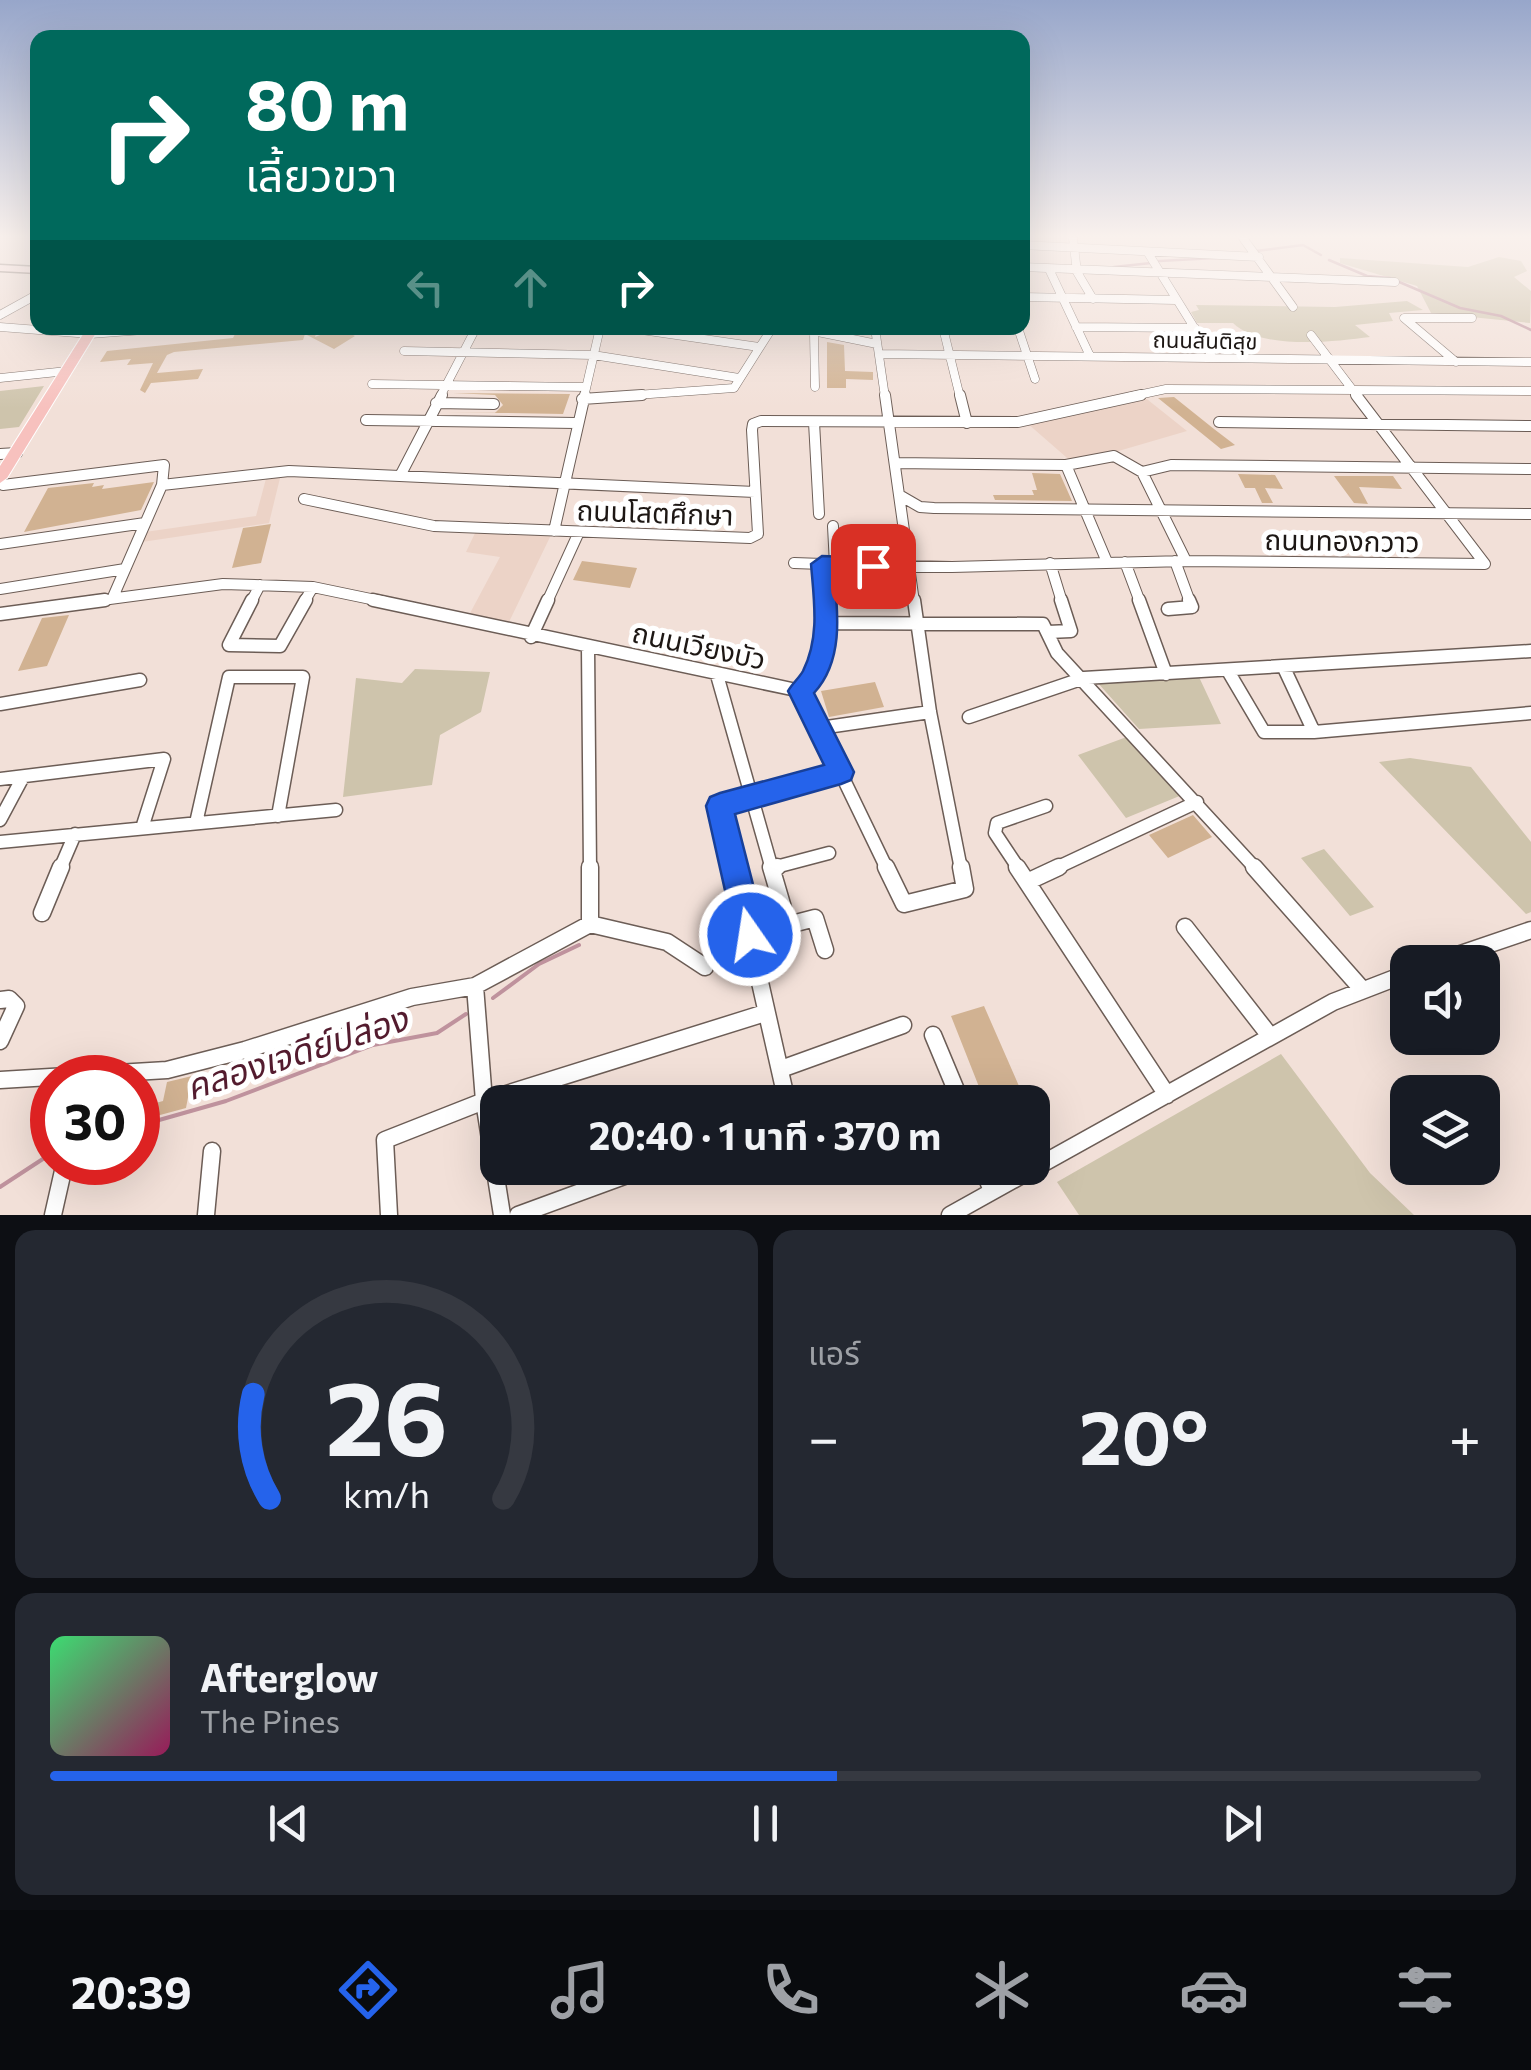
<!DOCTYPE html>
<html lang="th">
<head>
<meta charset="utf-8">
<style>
  body { margin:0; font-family:Commissioner,"Noto Sans Thai",sans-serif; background:#242831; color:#f1f3f6; height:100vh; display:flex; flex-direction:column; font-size:38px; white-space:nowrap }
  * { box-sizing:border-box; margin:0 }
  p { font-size:32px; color:#9ea1a6 }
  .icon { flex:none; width:55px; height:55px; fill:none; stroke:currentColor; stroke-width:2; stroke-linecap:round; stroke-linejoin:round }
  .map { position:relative; height:1215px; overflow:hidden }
  .panel { display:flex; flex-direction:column; gap:15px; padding:15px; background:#0d0f14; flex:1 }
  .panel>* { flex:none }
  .guide { position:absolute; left:30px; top:30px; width:1000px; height:305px; border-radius:20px; box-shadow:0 10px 40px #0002; background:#00695c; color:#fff; overflow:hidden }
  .tools { position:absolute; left:1390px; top:945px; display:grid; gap:20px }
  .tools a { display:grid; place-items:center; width:110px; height:110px; border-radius:20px; background:#171b24; box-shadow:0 10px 40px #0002; font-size:50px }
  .speed { position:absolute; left:30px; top:1055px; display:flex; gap:20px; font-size:50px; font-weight:700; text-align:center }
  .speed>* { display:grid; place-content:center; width:130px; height:130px; border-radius:50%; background:#171b24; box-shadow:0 10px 40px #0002; line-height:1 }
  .speed .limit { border:15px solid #d22; background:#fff; color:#111 }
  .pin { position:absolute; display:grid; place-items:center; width:85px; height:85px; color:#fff; margin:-42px; border-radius:20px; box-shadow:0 5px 15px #0006 }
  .me { position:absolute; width:110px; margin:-55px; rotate:347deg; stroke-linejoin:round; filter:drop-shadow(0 0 8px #0008) }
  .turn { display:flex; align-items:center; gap:35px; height:210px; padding:0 50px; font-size:45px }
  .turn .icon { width:130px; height:130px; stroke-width:2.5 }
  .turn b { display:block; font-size:70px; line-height:85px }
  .lanes { display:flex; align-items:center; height:95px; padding:0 50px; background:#0003; justify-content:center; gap:50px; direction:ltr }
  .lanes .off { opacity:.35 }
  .big { font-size:75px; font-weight:700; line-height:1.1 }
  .panel .widget { flex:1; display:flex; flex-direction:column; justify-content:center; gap:15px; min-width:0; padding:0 35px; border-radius:20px; background:#242831 }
  .panel .dial { align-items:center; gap:0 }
  .dial svg { height:260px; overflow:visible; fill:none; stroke:#363941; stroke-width:7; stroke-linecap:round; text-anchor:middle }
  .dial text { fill:#f1f3f6; stroke:none }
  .song { display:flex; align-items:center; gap:30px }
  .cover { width:120px; height:120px; border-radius:15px; background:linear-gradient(135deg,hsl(140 70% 55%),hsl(330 70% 35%)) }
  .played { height:10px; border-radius:5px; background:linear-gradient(90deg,#2563eb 55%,#363941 55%) }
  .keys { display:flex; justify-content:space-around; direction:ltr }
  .heat { display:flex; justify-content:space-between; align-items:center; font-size:55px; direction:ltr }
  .panel .tiles { flex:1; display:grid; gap:15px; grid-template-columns:1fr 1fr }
  .widget:last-child { grid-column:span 2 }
  .trip { position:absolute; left:480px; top:1085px; width:570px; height:100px; border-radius:20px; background:#171b24; box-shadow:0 10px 40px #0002; font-weight:700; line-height:100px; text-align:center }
  .tab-bar { display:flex; height:160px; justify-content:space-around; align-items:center; background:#090b0e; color:#9ea1a6 }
  .tab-bar .icon { width:70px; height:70px }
  .tab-bar .selected { color:#2563eb }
  .tab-bar b { font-size:45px; color:#f1f3f6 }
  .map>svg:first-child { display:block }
  .built { fill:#ecd3c7 }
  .green { fill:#cec4ac }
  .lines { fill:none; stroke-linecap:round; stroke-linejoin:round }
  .stream-far1 { stroke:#bf929d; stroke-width:2.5 }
  .stream { stroke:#bf929d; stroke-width:4 }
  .building { fill:#d1b292 }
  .street-far3-casing { stroke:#6c5d56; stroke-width:9 }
  .street-far2-casing { stroke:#6c5d56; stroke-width:12 }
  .street-far1-casing { stroke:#6c5d56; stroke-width:15 }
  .street-casing { stroke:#6c5d56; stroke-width:19 }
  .secondary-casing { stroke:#6c5d56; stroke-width:3 }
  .primary-casing { stroke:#fff; stroke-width:2 }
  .street-far3 { stroke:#fff; stroke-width:8 }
  .street-far2 { stroke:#fff; stroke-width:10 }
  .street-far1 { stroke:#fff; stroke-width:12 }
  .street { stroke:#fff; stroke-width:16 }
  .secondary { fill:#fbe0de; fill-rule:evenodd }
  .primary { fill:#f7c1be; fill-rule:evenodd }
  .route { fill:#2563eb; stroke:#184099; stroke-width:2.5 }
  .labels { text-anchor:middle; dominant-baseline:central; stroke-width:10; stroke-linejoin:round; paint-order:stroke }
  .far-street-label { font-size:22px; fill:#1d1714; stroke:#fff }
  .street-label { font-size:28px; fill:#1d1714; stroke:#fff }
  .near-water-label { font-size:35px; font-style:italic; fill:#531b2e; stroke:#fff }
</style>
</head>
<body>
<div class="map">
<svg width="1531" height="1215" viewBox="0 0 1531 1215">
  <rect width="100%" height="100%" fill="#f2e0d8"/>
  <!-- built -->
  <path class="built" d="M1143,396l44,35 -113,33 -47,-41z
    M281,474l-12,49 -127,19 3,-10 111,-16 11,-41z
    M476,531l75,4 -43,89 -40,-7 32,-60 -34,-5z"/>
  <!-- green -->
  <path class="green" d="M1499,257l22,4 6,10 -13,6 17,14 -1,32 -99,-10 -14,-27 -77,-23v-5l128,9z
    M1407,301l16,9 -34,3 4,8 -38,4 15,12c-38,5 -109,13 -137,-14h-36l-6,-11 8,-2 -3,-5 139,2z
    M44,386l-25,41 -19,2v-38z
    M415,669l75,3 -9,40 -41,23 -8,50 -89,12 13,-119 46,5z
    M1199,677l22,47 -82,5 -42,-47z
    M1132,735l50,60 -56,23 -48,-63z
    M1410,758l61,9 60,75v70l-5,2 -147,-152z
    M1324,849l50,58 -24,9 -49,-58z
    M1281,1054l89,119 44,42h-335l-22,-33z"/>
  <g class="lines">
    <!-- stream-far1 -->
    <path class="stream-far1" d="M1256,251l47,-6 18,10
      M1329,260l38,16 23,2
      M1159,261l57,-3
      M1114,267l37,-4
      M1397,281l63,27 41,8 30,14"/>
    <!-- stream -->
    <path class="stream" d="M493,998l46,-34 40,-19
      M138,1126l88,-25 147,-56 64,-12 29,-19
      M0,1187l52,-34"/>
  </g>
  <!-- building -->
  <path class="building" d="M238,328h80l-3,9 24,-9 16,8 -21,13 -29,-15 -2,6 -129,12 -7,3 -10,18 46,-4 -5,10 -47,4 -6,10 -5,-3 13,-27 -26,2 4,-6 -31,3 7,-11 126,-13z
    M827,342l17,3 1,26 28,1v8l-27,-1v9h-19z
    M453,393l117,1 -7,20 -120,-2 52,1 8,-8 -8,-10z
    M1174,397l40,32 21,16 -14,4 -63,-51z
    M1032,473l28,1 12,27 -77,-1 -2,-5h41l-2,-5h5z
    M1238,474l37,1 8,14 -18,-1 8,15h-11l-7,-15h-10z
    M1334,476h59l9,13 -43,-2 9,17 -14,-1z
    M154,482l-13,28 -117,22 24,-44 46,-5 -2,4 12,-2 -2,4z
    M271,524l-10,39 -29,5 11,-40z
    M582,561l55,7 -7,20 -57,-8z
    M69,615l-22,51 -29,5 24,-53z
    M875,682l9,25 -55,10 -8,-26z
    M1193,815l19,22 -44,21 -19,-23z
    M984,1006l42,96h-41l-34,-86z
    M192,1076l-6,32 -37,10 3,-14 11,-3 4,-19z"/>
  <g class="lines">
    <defs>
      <path id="street-far3" d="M1073,238l4,34 16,27
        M1243,238l50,69
        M1022,245l237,12
        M1148,253l65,105
        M1022,267l373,15
        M1049,269l41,87
        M1022,297l154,3
        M0,315l38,-21
        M0,327l90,7 80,-6
        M1076,327l119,1
        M628,328l131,19
        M798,328l79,16
        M875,328l10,69
        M943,328l17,69
        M1018,328l17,51
        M814,333l1,54
        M1311,335l47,62
        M404,351l189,4 146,23
        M879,354l652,8
        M1456,362l-52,-44h68
        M0,378l67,-7
        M372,384l213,3
        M440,397l36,-69
        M584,397l16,-69
        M608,397l126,-9 38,-60
        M1129,397l37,-8 365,2"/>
      <path id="street-far2" d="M885,395l29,207
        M960,395l7,28
        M582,399l60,-4
        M436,403l58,1
        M366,420l210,3
        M814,422l5,92
        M1219,422l312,4
        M0,454l17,-1
        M895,463l171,2 48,-9 28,16 44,89
        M1066,465l41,97
        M1142,472l29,-7 360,4
        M400,476l42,-81
        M3,485l161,-20 -2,20 -49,112
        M162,485l127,-14 466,21
        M901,496l19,11 14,1 597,6
        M304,499l130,27 316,12 8,-4 -6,-104 1,-6 8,-3 257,1 123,-27
        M833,526l2,39
        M554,531l31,-136
        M0,544l145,-21
        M1175,561l15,41
        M1125,562l15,40
        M794,563l28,1
        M1050,563l12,39
        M0,589l125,-20
        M87,602l136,-18 90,3 72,15
        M251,602l9,-17
        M304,602l9,-15
        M547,602l32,-70
        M825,602l-3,-38 130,3 234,-6 299,3 -129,-169"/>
      <path id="street-far1" d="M252,600l-23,45 51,1 26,-46
        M373,600l428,91c22,-28 26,-56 24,-91
        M914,600l16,112 31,157
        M1139,600l27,74
        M1168,609l24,-2 -3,-7
        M0,614l105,-14
        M827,623l216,1 14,29 199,216
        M1048,632l23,-1 -10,-31
        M531,637l17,-37
        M588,647l2,222
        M1284,668l30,64
        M1228,671l36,61h50l217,-19
        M717,675l55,194
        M801,691l86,178
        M0,704l140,-24
        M969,717l115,-39 447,-27
        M820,728l110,-16
        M0,779l164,-20 -22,69
        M0,820l23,-43
        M196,823l33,-146h74l-25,139
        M0,842l336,-32
        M772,868l57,-15
        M60,869l15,-35
        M734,869l-14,-63 121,-34
        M1019,869l-24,-36 2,-10 49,-17
        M1054,869l143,-67"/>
      <path id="street" d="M590,867v57
        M734,867l53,235
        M771,867l17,58
        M886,867l18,37 61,-15 -4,-22
        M1017,867l150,228
        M1254,867l107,121
        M772,868l5,-1
        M1029,881l30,-14
        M42,913l19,-46
        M590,924l77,18 38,25
        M1185,927l85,109
        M750,935l65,-17 10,32
        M1437,962l94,-32
        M475,986l9,115 18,114
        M0,1000l9,-1 7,7 -16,35
        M933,1035l28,67
        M781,1069l122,-44
        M0,1080l167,-10 78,-20 167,-53 63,-11 115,-62
        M983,1168l9,23
        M53,1215l12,-53
        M206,1215l6,-64
        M389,1215l-4,-75 99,-39 281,-88
        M518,1215l128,-47
        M950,1215l383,-213 75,-29"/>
      <path id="secondary" d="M0,265l38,2v6l-38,-2z"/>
      <path id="primary" d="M87,328h12l-92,150 -7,5v-17z"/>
    </defs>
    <!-- street-far3 casing -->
    <use href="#street-far3" class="street-far3-casing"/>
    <!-- street-far2 casing -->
    <use href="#street-far2" class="street-far2-casing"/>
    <!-- street-far1 casing -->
    <use href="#street-far1" class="street-far1-casing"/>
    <!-- street casing -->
    <use href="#street" class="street-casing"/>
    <!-- secondary casing -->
    <use href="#secondary" class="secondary-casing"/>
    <!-- primary casing -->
    <use href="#primary" class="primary-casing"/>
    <!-- street-far3 -->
    <use href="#street-far3" class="street-far3"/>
    <!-- street-far2 -->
    <use href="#street-far2" class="street-far2"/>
    <!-- street-far1 -->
    <use href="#street-far1" class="street-far1"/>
    <!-- street -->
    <use href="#street" class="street"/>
    <!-- secondary -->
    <use href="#secondary" class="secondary"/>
    <!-- primary -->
    <use href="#primary" class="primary"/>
  </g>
  <!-- sky -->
  <linearGradient id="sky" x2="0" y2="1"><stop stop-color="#97a6ca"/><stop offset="0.58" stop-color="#f9f1ed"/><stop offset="1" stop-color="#f9f1ed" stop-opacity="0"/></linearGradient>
  <rect width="1531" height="408" fill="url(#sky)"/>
  <!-- route -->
  <path class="route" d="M822,556l51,2 11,8 -11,7 -39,-1c4,40 10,89 -20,121l40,79 -3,8 -10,4 -106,30 31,121 -5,11 -11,5 -11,-5 -4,-11 -29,-129 4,-9 10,-4 104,-28 -36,-74c4,-7 11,-13 15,-20 17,-34 11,-70 8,-107z"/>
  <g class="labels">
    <!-- far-street labels -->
    <g class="far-street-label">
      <text transform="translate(1205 340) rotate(1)">ถนนสันติสุข</text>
    </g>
    <!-- street labels -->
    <g class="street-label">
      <text transform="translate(655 512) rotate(2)">ถนนโสตศึกษา</text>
      <text transform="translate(1342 540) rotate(1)">ถนนทองกวาว</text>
      <text transform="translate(699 645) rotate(12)">ถนนเวียงบัว</text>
    </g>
    <!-- near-water labels -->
    <g class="near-water-label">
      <text transform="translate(296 1051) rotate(-18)">คลองเจดีย์ปล่อง</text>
    </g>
  </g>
</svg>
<div class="tools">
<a><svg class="icon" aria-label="sound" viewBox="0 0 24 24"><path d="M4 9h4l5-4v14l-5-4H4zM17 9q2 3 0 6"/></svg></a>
<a><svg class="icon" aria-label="layers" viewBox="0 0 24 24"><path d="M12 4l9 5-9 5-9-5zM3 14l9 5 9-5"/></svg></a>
</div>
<div class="speed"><div class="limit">30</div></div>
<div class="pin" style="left:873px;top:566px;background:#d93025"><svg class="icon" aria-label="arrive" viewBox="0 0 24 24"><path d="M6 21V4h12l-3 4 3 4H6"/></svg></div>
<svg class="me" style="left:750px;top:935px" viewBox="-20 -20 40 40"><circle r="17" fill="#2563eb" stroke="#fff" stroke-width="3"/><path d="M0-11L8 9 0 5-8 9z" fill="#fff"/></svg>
<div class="trip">20:40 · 1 นาที · 370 m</div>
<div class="guide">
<div class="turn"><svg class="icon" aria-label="right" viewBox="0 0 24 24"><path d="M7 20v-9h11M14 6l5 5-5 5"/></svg><div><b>80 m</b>เลี้ยวขวา</div></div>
<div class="lanes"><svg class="icon off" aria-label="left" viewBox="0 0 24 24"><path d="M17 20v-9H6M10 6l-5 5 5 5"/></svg><svg class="icon off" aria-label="ahead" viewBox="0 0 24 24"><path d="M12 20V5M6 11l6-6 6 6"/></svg><svg class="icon" aria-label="right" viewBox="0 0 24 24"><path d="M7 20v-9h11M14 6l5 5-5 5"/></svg></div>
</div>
</div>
<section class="panel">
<div class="tiles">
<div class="widget dial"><svg viewBox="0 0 100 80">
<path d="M14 69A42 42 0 1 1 86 69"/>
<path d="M14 69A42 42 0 0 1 9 37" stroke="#2563eb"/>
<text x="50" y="56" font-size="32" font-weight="700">26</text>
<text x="50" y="72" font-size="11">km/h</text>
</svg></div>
<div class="widget"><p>แอร์</p>
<div class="heat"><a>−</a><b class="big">20°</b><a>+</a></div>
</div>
<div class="widget">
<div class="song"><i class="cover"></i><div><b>Afterglow</b><p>The Pines</p></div></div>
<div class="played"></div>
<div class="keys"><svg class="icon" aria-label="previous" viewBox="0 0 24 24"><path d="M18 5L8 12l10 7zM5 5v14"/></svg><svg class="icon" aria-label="pause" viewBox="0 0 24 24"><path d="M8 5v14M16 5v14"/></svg><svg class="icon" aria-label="next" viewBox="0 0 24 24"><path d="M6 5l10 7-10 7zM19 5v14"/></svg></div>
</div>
</div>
</section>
<nav class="tab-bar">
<b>20:39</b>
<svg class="icon selected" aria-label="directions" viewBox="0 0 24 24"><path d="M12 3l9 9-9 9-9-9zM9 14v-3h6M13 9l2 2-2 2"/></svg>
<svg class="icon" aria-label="music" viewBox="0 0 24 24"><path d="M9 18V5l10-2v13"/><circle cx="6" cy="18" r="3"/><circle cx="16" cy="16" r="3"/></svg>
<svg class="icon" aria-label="phone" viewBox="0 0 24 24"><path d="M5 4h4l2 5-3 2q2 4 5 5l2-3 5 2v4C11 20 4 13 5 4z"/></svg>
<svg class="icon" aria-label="climate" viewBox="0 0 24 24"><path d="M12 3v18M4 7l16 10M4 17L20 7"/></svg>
<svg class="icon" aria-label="car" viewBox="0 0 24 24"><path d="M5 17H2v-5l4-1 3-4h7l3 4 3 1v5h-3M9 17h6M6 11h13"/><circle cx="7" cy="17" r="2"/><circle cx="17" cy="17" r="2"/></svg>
<svg class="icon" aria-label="filters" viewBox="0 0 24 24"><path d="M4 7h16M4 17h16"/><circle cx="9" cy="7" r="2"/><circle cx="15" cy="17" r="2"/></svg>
</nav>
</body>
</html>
